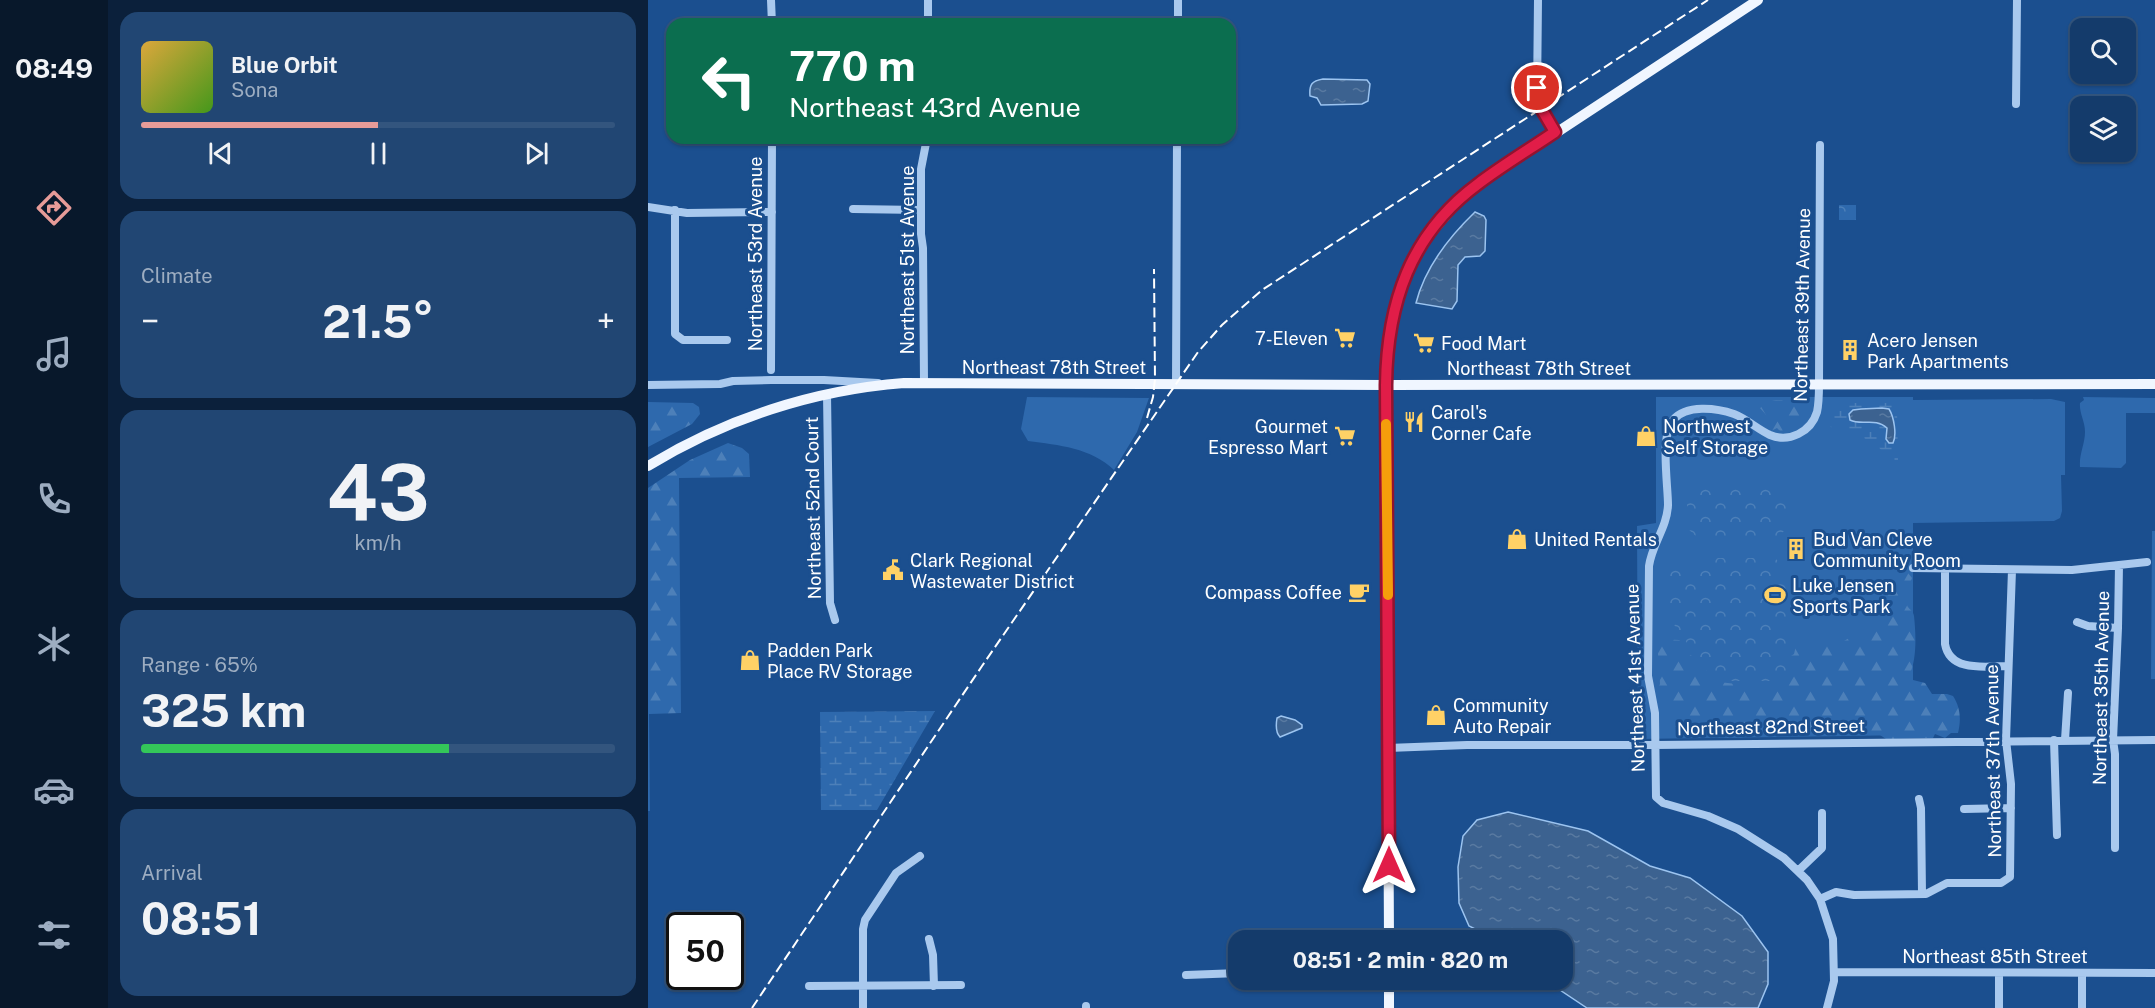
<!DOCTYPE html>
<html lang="en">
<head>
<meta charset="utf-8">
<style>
  body { margin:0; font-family:"Public Sans",sans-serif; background:#214673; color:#f1f3f6; height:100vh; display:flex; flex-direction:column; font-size:22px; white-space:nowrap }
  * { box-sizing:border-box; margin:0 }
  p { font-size:20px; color:#9dadc1 }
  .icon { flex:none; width:33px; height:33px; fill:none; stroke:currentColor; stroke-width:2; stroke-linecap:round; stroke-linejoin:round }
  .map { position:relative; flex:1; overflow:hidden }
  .drawer { display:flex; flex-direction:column; gap:12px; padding:12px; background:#0b203b; width:540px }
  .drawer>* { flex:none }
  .banner { position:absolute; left:18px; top:18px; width:570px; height:126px; border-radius:18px; box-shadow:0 2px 4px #0004,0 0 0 2px #33557e; background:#0b6e4f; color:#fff; overflow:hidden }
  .controls { position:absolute; left:1422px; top:18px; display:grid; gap:12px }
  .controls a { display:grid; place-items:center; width:66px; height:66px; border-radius:12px; background:#143b6b; box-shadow:0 2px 4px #0004,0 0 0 2px #33557e; font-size:30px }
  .speed { position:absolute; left:18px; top:912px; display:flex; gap:12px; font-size:30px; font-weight:700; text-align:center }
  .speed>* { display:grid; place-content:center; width:78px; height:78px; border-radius:50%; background:#143b6b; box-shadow:0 2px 4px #0004,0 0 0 2px #33557e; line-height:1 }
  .speed .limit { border:3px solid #111; border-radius:9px; background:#fff; color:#111 }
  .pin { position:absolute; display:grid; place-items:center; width:51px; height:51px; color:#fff; margin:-26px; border:3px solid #fff; border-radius:50%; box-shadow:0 2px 6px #0007 }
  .me { position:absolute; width:66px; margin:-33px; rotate:0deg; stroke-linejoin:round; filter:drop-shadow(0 0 4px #0008) }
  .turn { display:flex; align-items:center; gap:21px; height:126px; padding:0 24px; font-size:27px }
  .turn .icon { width:78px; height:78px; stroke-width:2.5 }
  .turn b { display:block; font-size:42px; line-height:51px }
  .big { font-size:45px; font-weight:700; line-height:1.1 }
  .drawer .widget { flex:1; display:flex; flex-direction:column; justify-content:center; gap:9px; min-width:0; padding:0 21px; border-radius:18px; background:#214673 }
  .drawer .dial { align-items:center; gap:0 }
  .dial b { font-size:78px; line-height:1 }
  .song { display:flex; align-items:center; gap:18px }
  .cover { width:72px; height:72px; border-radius:9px; background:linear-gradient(135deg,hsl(40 70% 55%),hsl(100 70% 35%)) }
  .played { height:6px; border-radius:3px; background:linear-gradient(90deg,#e69b98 50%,#33557e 50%) }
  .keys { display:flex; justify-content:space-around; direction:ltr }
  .heat { display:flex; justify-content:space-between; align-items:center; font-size:33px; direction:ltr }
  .charge { height:9px; border-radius:4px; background:linear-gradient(90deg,#34c759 65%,#33557e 0) }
  .trip { position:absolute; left:580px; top:930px; width:345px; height:60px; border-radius:18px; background:#143b6b; box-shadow:0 2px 4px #0004,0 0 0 2px #33557e; font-weight:700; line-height:60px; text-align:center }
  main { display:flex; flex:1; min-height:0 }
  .dock { display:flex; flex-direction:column; width:108px; justify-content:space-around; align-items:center; background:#08182b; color:#9dadc1 }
  .dock .icon { width:42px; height:42px }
  .dock .active { color:#e69b98 }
  .dock b { font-size:27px; color:#f1f3f6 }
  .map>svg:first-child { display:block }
  .grass { fill:#2e69ad }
  .forest { fill:url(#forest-firs) }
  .wetland { fill:url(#wetland-marsh) }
  .park { fill:url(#park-crowns) }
  .water { fill:url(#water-ripples); stroke:#9cc4f0; stroke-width:1.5 }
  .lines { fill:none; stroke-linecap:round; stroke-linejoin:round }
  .minor { stroke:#a9c9ee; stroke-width:8 }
  .major { stroke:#f0f6ff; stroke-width:10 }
  .rail { stroke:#fff; stroke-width:2; stroke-dasharray:10 4.5; stroke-linecap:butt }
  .route-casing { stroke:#92132f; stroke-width:15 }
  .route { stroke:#e11d48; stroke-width:10 }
  .slow { stroke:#f59e0b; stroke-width:10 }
  .labels { text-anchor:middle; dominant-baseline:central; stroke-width:6; stroke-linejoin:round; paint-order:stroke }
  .street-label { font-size:18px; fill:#fff; stroke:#1b4f8f }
  .poi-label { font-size:18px; fill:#fff; stroke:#1b4f8f; text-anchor:start }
</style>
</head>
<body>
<main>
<nav class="dock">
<b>08:49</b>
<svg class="icon active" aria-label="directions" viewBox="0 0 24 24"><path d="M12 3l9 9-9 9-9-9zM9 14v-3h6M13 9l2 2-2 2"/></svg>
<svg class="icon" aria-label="music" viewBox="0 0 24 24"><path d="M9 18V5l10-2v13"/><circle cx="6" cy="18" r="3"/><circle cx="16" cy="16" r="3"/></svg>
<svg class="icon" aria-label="phone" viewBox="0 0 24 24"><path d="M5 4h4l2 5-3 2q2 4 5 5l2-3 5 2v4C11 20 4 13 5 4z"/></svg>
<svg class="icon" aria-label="climate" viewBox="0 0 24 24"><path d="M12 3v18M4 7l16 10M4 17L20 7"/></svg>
<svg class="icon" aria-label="car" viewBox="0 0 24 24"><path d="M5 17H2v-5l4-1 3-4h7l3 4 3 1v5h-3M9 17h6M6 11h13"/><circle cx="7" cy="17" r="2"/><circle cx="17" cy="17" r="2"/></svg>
<svg class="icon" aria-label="filters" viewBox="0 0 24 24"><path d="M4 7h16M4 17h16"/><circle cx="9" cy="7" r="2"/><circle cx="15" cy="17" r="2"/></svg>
</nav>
<section class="drawer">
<div class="widget">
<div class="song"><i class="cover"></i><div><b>Blue Orbit</b><p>Sona</p></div></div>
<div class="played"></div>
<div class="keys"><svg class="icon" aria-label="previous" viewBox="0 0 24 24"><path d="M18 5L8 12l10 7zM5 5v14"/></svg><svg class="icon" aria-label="pause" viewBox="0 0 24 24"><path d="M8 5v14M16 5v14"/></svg><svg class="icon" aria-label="next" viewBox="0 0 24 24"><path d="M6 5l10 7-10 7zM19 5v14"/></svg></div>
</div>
<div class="widget"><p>Climate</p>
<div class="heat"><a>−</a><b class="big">21.5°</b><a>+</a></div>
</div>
<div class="widget dial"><b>43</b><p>km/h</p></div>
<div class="widget"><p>Range · 65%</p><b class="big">325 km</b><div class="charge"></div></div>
<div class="widget"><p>Arrival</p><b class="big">08:51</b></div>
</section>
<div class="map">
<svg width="1507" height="1008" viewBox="0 0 1507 1008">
  <defs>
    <pattern id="forest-firs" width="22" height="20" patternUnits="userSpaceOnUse" patternTransform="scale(1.5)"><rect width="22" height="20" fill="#2e69ad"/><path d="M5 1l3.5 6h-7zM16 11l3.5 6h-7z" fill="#4d80b9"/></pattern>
    <pattern id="wetland-marsh" width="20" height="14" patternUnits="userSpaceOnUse" patternTransform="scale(1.5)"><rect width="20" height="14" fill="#2e69ad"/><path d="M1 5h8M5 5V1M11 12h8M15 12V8" fill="none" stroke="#4d80b9"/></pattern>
    <pattern id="park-crowns" width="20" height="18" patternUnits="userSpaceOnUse" patternTransform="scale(1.5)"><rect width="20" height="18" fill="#2e69ad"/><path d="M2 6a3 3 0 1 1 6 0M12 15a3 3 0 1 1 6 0" fill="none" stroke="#4d80b9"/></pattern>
    <pattern id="water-ripples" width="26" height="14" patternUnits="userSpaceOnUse" patternTransform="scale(1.5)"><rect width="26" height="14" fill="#3c6290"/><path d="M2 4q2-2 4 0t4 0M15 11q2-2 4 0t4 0" fill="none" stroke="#597aa1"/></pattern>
  </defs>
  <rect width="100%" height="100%" fill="#1b4f8f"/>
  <!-- grass -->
  <path class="grass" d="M379,397l122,1 -12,34 -23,38c-23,-22 -55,-25 -86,-29l-7,-12z
    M1008,397h257v3l138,-1 14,3v73h-4l1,36 -2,7 -6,3 -141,2v212l-275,4 -1,-213 19,-3z
    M1435,397l72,1v15h-29v50l-5,5 -41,-1c-1,-13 5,-23 5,-35 0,-11 -6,-19 -5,-29l4,-3z
    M1504,531h3v148h-4z"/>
  <!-- forest -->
  <path class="forest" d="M1128,400l19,1 12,7v4l-9,12h-8l-5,7h-5l-3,-3 -8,4 -10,-6 1,-9h8l-8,-9 7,-6z
    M0,402l45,1 6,4 1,7 -8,10 -44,23z
    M80,443l14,5 7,6 1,23 -71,1 2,235 -32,1 1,97h-2v-323l42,-28z
    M1255,567l9,11c-3,8 -9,18 -5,27 1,4 6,5 7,11 2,19 3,44 -5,60l4,4 12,3 7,11h15l6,2c8,12 8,25 5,37h-7l-6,5 -10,-4 -2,4 -47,1 -6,-4h-11l-10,-3 -17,3 -11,-3 -12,2 -8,-3 -10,5h-54l-7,2 -35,-1 -10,-4 -10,2 -14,-12 -3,-5v-10l4,-4 -11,-7 -4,-6 3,-7 -3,-45 22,1 4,3c2,14 12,12 20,20 3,4 5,13 8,18l50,6h21l12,-11 1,-16 -4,-4 3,-2 2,-8 15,3 10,-5 23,-3 24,-14 2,-6 4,-3v-3c9,-9 10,-20 18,-27 0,-7 -1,-14 3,-20z"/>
  <!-- wetland -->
  <path class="wetland" d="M1193,403h52l4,6 1,51 -3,2c-11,-10 -22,-21 -36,-26 -11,-5 -24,-4 -32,-12l6,-16z
    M287,711l-58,99h-56l-1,-98z"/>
  <!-- park -->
  <path class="park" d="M1191,205h17v15h-17z
    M1039,489h98l5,5v11h-3v23l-12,12h-23v2l-15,-3 -15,4v-3h-22l-13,-12z
    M1051,558h76l12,12v111h-73l-44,-62v-56h29z"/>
  <!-- water -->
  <path class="water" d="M675,79l44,1 3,4 -2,17 -6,3 -41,1 -4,-7 -7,-2c-1,-12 2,-15 13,-17z
    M827,212l9,4 2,4 -1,31 -5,5 -15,1 -7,8 -1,36 -5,8 -36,-6c9,-36 33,-66 59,-91z
    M1234,408l7,1c5,8 8,26 4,34h-4l-3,-4 1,-11c-12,-11 -25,-2 -37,-8l-1,-6 4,-4 8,-1z
    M633,716l14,4 7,5v3l-22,9c-4,-4 -4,-13 -3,-19z
    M860,812l80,19 62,35 40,12 52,38 26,36v32l-10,24h-171l-42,-28h18v-40h-34l1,-3 -13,-6 -16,5 -14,-1 -18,-9 -10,-23 -1,-36 5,-31 14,-16z"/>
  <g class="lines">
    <!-- minor -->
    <path class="minor" d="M123,0l1,24
      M890,0l-1,97 6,16 12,19
      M280,24v-24
      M530,24v-24
      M1368,104l1,-104
      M1172,145l-1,239c0,9 0,19 -2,28 -6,20 -28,31 -47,23 -13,-6 -23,-16 -36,-21 -17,-6 -48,-10 -61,6 -13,15 -5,65 -5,85 -1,23 -16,39 -19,61l-1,110 7,37 1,84 7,6 45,13 30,13 46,29 23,22 13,19 13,40 1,42 -7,27
      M0,207l39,6 85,-1
      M205,209l67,1
      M27,210v124l8,6h44
      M123,370l1,-232
      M276,382l-1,-134 -2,-14v-65l6,-31
      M528,384l1,-246
      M0,385l72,-1 13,-3 38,-1h53l54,3
      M179,394l3,209 5,17
      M1265,568l159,2 75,-8
      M1297,568v76c5,29 42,22 63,22
      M1429,622l11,4 30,2
      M1406,740l3,95
      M1417,740l3,-47
      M740,748l79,-3h188l500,-5
      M1271,799l2,9 1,86
      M1316,809l47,-1
      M1467,848v-94l-2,-14 5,-112 1,-63
      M1151,870l23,-22v-35
      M1172,899l16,-7 18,3 72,-1 21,-11h54l9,-6 1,-93 -5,-44 6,-170
      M281,939l4,16 1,31
      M1186,972l321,1
      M1351,973v35
      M538,975l53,-2
      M161,986l152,-1
      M438,1006v2
      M215,1008v-79l2,-9 31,-47 24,-17
      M1434,1008v-35"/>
    <!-- major -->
    <path class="major" d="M0,466c77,-47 165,-76 256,-83l482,2 769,-1
      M741,940l-3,-572c3,-81 32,-131 91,-183l281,-185
      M741,1008v-28"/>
    <!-- rail -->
    <path class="rail" d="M499,418l6,-21 2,-18 -1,-110
      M104,1008l230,-342 194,-282 22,-32 24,-27 40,-35 446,-290"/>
  </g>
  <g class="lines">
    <defs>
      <path id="route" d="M741,865l-3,-480c1,-81 24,-151 92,-201 25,-19 52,-35 77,-52l-14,-24 -4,-20"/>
    </defs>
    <!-- route casing -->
    <use href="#route" class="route-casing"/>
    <!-- route -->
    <use href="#route" class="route"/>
    <!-- slow -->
    <path class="slow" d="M738,424l2,171"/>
  </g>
  <!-- icons -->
  <defs>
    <symbol id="supermarket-bare" viewBox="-9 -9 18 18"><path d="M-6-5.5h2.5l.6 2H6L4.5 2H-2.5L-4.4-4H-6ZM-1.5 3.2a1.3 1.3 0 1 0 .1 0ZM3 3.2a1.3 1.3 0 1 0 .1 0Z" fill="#ffd166" stroke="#1b4f8f" stroke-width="2.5" paint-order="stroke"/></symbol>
    <symbol id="building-bare" viewBox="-9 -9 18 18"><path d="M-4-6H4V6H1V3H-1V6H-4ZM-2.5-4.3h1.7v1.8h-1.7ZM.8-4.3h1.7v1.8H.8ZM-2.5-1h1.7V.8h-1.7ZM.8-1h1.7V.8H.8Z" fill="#ffd166" stroke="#1b4f8f" stroke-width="2.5" paint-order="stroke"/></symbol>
    <symbol id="restaurant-bare" viewBox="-9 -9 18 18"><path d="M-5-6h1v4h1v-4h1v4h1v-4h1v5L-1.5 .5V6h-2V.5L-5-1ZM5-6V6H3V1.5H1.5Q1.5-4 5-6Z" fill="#ffd166" stroke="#1b4f8f" stroke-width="2.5" paint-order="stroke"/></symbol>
    <symbol id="shop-bare" viewBox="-9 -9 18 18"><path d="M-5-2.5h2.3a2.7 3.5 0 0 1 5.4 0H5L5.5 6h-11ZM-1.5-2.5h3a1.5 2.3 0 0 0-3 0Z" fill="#ffd166" stroke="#1b4f8f" stroke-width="2.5" paint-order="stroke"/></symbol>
    <symbol id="civic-bare" viewBox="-9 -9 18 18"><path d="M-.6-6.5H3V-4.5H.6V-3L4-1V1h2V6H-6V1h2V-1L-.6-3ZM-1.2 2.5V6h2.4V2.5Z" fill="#ffd166" stroke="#1b4f8f" stroke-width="2.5" paint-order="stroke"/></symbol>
    <symbol id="cafe-bare" viewBox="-9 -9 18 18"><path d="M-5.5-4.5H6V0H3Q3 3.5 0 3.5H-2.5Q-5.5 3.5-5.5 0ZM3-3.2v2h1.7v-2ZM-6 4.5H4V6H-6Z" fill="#ffd166" stroke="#1b4f8f" stroke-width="2.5" paint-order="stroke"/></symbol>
    <symbol id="stadium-bare" viewBox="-9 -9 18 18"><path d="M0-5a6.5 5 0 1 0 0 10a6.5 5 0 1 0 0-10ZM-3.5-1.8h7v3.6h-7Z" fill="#ffd166" stroke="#1b4f8f" stroke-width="2.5" paint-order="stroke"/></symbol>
  </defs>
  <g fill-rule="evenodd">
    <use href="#supermarket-bare" x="682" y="323" width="30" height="30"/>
    <use href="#supermarket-bare" x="761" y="328" width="30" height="30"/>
    <use href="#building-bare" x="1187" y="335" width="30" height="30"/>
    <use href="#restaurant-bare" x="751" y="407" width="30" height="30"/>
    <use href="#supermarket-bare" x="682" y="421" width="30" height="30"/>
    <use href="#shop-bare" x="983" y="421" width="30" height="30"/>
    <use href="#shop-bare" x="854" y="524" width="30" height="30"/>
    <use href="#building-bare" x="1133" y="534" width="30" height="30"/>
    <use href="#civic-bare" x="230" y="555" width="30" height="30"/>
    <use href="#cafe-bare" x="696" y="577" width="30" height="30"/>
    <use href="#stadium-bare" x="1112" y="580" width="30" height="30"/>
    <use href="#shop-bare" x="87" y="645" width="30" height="30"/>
    <use href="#shop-bare" x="773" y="700" width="30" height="30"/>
  </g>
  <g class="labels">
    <!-- street labels -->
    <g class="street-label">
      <text transform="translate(107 254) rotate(-90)">Northeast 53rd Avenue</text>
      <text transform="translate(259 260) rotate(-90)">Northeast 51st Avenue</text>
      <text transform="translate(1154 305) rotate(-89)">Northeast 39th Avenue</text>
      <text x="406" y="367">Northeast 78th Street</text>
      <text x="891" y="368">Northeast 78th Street</text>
      <text transform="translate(165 508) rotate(-91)">Northeast 52nd Court</text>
      <text transform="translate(987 678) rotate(-92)">Northeast 41st Avenue</text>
      <text transform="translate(1453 688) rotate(-89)">Northeast 35th Avenue</text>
      <text transform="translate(1123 727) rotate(-1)">Northeast 82nd Street</text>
      <text transform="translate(1345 761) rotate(-91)">Northeast 37th Avenue</text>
      <text x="1347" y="956">Northeast 85th Street</text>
    </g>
    <!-- poi labels -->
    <g class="poi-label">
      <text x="680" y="338" text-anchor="end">7-Eleven</text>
      <text x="1219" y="340">Acero Jensen<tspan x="1219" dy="21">Park Apartments</tspan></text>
      <text x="793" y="343">Food Mart</text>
      <text x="783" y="412">Carol's<tspan x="783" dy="21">Corner Cafe</tspan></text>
      <text x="680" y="426" text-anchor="end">Gourmet<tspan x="680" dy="21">Espresso Mart</tspan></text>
      <text x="1015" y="426">Northwest<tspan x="1015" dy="21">Self Storage</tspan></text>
      <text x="886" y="539">United Rentals</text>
      <text x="1165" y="539">Bud Van Cleve<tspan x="1165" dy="21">Community Room</tspan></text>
      <text x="262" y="560">Clark Regional<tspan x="262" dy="21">Wastewater District</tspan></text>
      <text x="1144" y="585">Luke Jensen<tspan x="1144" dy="21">Sports Park</tspan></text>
      <text x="694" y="592" text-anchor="end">Compass Coffee</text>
      <text x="119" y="650">Padden Park<tspan x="119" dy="21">Place RV Storage</tspan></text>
      <text x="805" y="705">Community<tspan x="805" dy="21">Auto Repair</tspan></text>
    </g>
  </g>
</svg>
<div class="controls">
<a><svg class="icon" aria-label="search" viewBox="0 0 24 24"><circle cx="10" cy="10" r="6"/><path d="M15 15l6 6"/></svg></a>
<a><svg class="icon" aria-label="layers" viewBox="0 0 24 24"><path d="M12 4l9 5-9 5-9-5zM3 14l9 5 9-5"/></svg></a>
</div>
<div class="speed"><div class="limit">50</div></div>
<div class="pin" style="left:889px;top:88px;background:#d93025"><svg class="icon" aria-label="arrive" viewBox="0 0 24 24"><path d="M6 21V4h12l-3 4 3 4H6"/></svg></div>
<svg class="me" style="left:741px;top:865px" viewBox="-20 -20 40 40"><path d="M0-17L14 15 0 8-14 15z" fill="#e11d48" stroke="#fff" stroke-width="4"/></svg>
<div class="trip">08:51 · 2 min · 820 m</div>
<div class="banner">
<div class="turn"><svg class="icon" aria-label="left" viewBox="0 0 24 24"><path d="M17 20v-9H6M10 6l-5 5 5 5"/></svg><div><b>770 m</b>Northeast 43rd Avenue</div></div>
</div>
</div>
</main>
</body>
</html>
